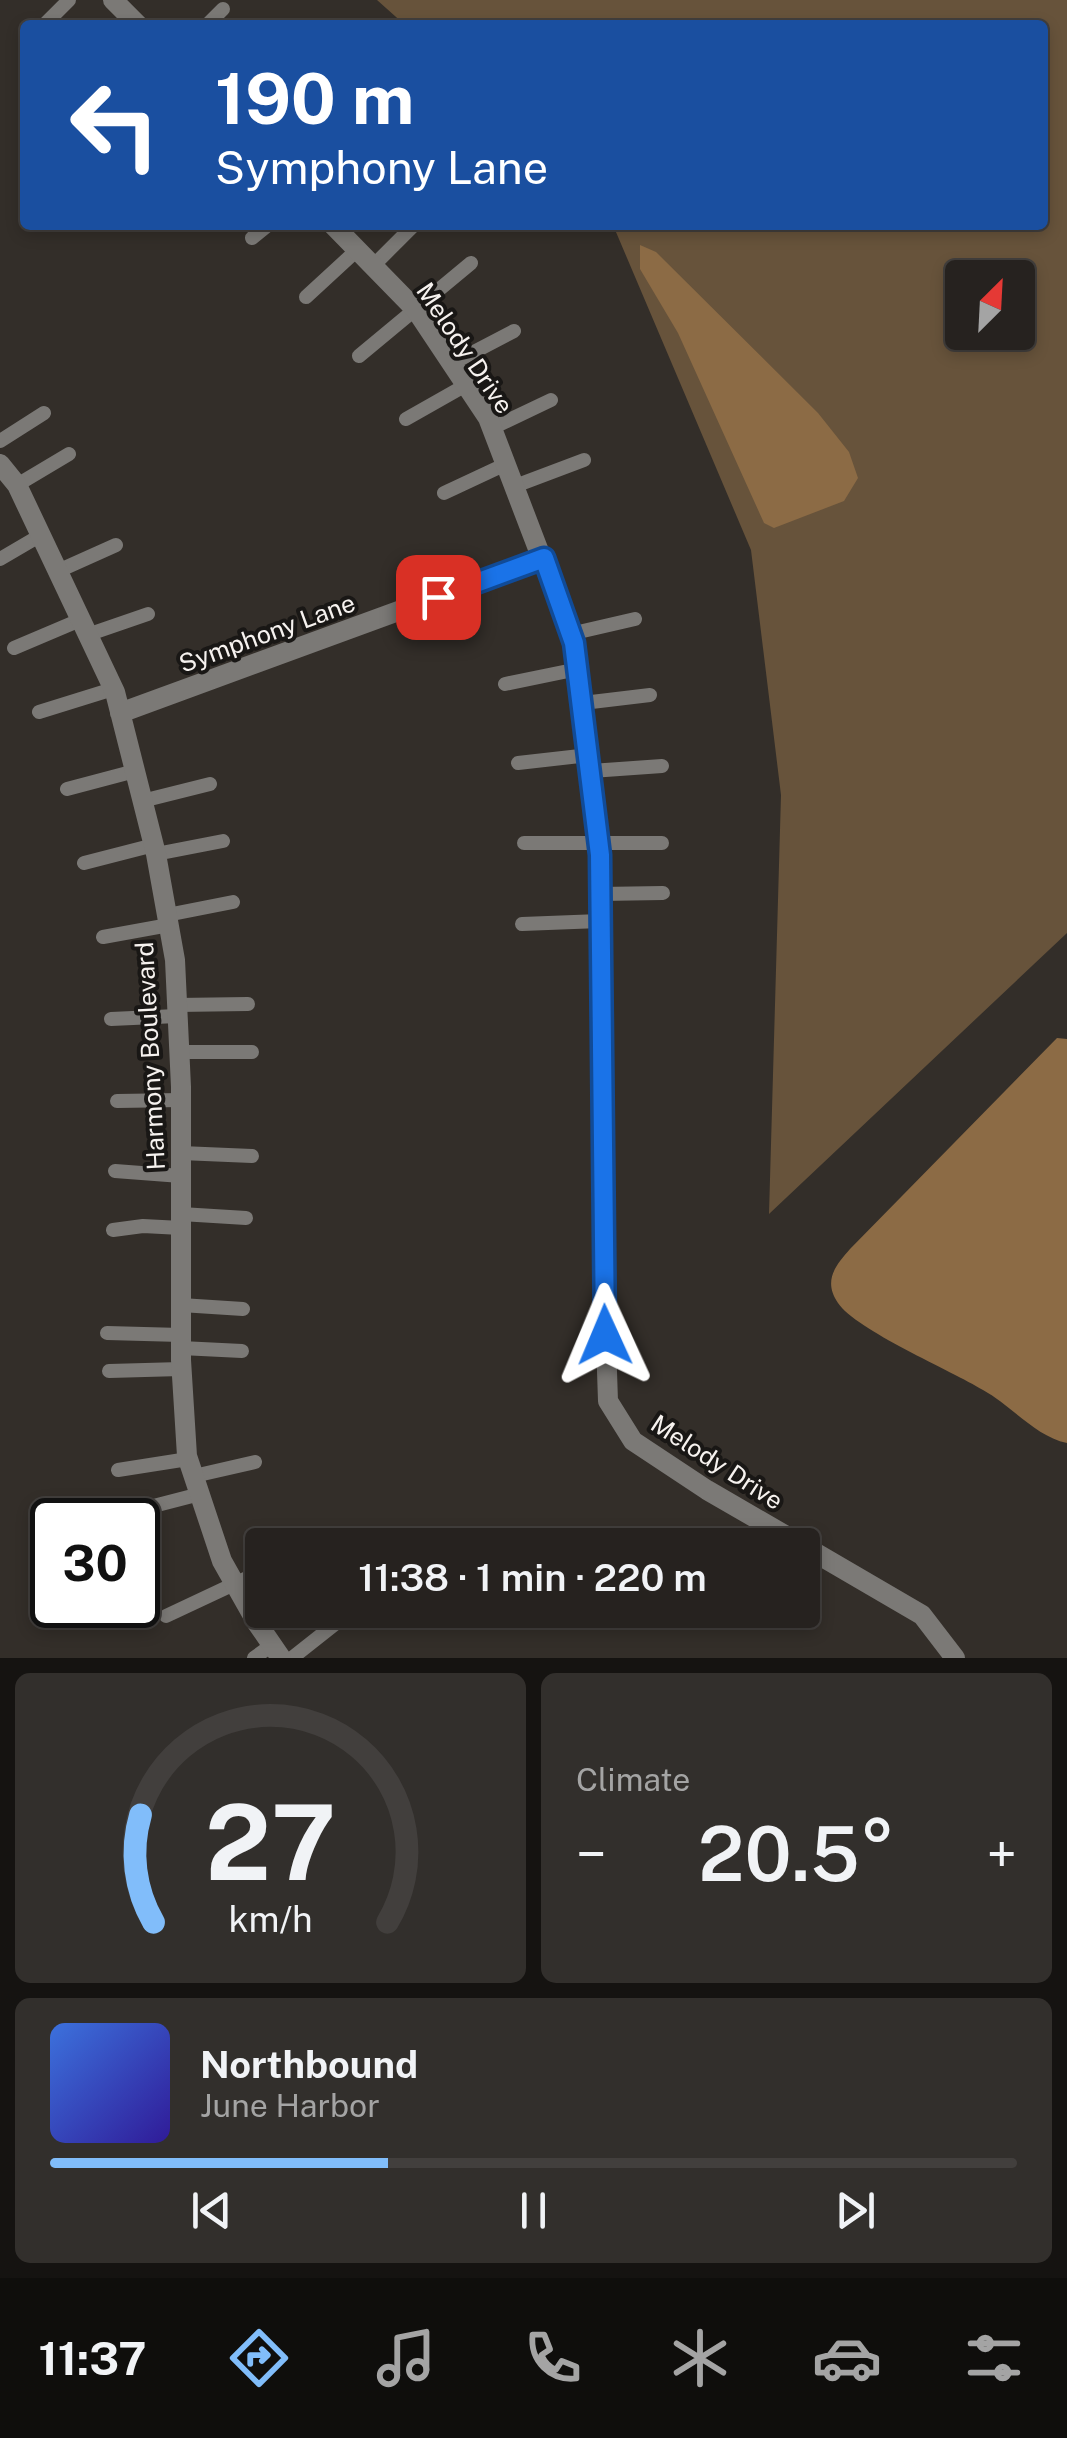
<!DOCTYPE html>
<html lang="en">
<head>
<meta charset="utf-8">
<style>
  body { margin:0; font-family:"Public Sans",sans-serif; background:#322f2c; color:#f1f3f6; height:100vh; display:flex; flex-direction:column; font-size:38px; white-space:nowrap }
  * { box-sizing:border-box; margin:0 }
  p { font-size:32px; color:#a4a4a4 }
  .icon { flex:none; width:55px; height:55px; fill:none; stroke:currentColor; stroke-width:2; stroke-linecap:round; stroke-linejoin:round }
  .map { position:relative; height:1658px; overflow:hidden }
  .sheet { display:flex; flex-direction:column; gap:15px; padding:15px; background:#151311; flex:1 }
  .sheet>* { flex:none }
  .top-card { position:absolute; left:20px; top:20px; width:1028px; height:210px; border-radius:10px; box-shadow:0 5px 15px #0003,0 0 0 2px #423f3d; background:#1a4fa0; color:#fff; overflow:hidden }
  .needle { width:65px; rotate:24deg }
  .fabs { position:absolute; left:945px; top:260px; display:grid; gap:20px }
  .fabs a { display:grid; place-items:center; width:90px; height:90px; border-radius:10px; background:#26221f; box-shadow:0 5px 15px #0003,0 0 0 2px #423f3d; font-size:50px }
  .speed { position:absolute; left:30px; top:1498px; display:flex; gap:20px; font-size:50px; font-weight:700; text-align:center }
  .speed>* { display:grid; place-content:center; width:130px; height:130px; border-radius:50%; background:#26221f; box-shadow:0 5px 15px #0003,0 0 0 2px #423f3d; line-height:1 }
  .speed .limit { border:5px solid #111; border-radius:15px; background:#fff; color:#111 }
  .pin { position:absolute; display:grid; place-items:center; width:85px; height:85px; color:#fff; margin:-42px; border-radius:20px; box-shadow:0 5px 15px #0006 }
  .me { position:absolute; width:110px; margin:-55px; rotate:359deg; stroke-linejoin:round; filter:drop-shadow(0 0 8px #0008) }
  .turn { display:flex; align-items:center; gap:35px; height:210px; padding:0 30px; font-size:45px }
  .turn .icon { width:130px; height:130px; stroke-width:2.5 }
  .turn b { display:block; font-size:70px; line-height:85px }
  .big { font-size:75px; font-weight:600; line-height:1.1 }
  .sheet .card { flex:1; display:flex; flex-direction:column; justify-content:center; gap:15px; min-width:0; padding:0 35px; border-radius:15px; background:#322f2c }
  .sheet .dial { align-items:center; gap:0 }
  .dial svg { height:260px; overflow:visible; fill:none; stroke:#423f3d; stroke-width:7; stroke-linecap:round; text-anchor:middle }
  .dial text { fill:#f1f3f6; stroke:none }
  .song { display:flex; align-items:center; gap:30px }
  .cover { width:120px; height:120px; border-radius:15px; background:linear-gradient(135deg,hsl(220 70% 55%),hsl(250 70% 35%)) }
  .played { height:10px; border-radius:5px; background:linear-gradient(90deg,#81bdfa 35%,#423f3d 35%) }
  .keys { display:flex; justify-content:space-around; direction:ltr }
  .heat { display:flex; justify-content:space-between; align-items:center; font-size:55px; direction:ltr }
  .sheet .tiles { flex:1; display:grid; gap:15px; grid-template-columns:1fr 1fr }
  .card:last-child { grid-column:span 2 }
  .trip { position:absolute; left:245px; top:1528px; width:575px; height:100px; border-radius:10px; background:#26221f; box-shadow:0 5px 15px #0003,0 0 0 2px #423f3d; font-weight:600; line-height:100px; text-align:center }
  .menu { display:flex; height:160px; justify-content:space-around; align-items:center; background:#0f0e0c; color:#a4a4a4 }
  .menu .icon { width:70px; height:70px }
  .menu .selected { color:#81bdfa }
  .menu b { font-size:45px; color:#f1f3f6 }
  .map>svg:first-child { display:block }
  .green { fill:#67533b; fill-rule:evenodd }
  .water { fill:#8c6b45 }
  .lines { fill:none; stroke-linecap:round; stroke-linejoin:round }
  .lane { stroke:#7b7976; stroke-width:14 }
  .street { stroke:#7b7976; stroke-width:20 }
  .route-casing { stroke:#114b97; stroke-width:25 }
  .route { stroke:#1a73e8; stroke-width:18 }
  .labels { text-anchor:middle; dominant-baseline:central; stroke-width:8; stroke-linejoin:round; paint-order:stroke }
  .street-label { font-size:25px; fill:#f6f2ef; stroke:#191715 }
</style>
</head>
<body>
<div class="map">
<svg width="1067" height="1658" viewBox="0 0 1067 1658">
  <rect width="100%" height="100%" fill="#332e29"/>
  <!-- green -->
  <path class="green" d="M377,0h690v933l-298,281 12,-419 -30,-245 -138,-325h429v-200h-637zM962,278h56v54h-56z"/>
  <!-- water -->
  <path class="water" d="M640,245l16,7 162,161 31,39 9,26 -14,23 -70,27 -10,-5 -86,-190 -38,-64z
    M1057,1038l10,1v404c-32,-7 -55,-37 -84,-53 -31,-19 -127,-60 -145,-87 -15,-22 -3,-37 12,-54z"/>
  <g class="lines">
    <!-- lane -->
    <path class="lane" d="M44,25l25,-25
      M207,25l16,-16
      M252,238l16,-13
      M373,266l41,-41
      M306,297l51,-47
      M359,356l112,-93
      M451,364l63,-33
      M406,419l60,-34
      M492,428l59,-28
      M0,441l44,-28
      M17,485l52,-31
      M515,486l69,-26
      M444,493l62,-29
      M0,559l41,-24
      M58,571l58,-26
      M570,634l65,-15
      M87,635l61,-21
      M14,648l66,-28
      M505,684l73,-15
      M583,703l67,-8
      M39,712l74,-23
      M518,763l71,-8
      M591,771l71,-5
      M67,789l68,-18
      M142,801l68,-17
      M524,843h138
      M156,854l67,-13
      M84,863l70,-18
      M600,894l63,-1
      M167,915l66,-13
      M522,924l78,-3
      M103,937l66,-12
      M177,1005l71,-1
      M111,1019l66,-3
      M179,1052h73
      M117,1101l64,-1
      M181,1153l71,3
      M115,1171l66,5
      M181,1214l65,4
      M113,1230l30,-4 38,2
      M181,1305l62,4
      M107,1333l74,2
      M181,1348l61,3
      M109,1371l72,-2
      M118,1470l70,-11
      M194,1476l61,-14
      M111,1517l89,-23
      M166,1616l96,-45
      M254,1658l18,-13
      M292,1658l43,-34"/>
    <!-- street -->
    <path class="street" d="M113,0l25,25
      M333,225l83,85 72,108 86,225 26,212 3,396 5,150 25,40 74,49 95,55
      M0,464l17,21 98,207 41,162 19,106 6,127v273l6,96 35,105 35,62 24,35
      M120,713l423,-155
      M802,1545l120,70 33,43"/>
  </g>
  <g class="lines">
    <defs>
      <path id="route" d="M438,597l106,-39 30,85 26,212 5,480"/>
    </defs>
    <!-- route casing -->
    <use href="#route" class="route-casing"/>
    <!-- route -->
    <use href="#route" class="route"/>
  </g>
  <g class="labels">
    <!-- street labels -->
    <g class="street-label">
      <text transform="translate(465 348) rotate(56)">Melody Drive</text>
      <text transform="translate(267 633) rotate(-20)">Symphony Lane</text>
      <text transform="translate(150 1056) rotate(-93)">Harmony Boulevard</text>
      <text transform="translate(717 1462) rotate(33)">Melody Drive</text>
    </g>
  </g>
</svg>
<div class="fabs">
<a><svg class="needle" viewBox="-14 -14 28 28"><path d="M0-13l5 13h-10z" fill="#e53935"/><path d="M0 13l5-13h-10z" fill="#a4a4a4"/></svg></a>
</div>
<div class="speed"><div class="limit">30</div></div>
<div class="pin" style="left:438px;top:597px;background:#d93025"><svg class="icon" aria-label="arrive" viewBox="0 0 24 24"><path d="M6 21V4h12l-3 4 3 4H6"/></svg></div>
<svg class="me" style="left:605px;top:1335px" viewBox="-20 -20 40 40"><path d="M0-17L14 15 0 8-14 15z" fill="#1a73e8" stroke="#fff" stroke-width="4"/></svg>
<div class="trip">11:38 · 1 min · 220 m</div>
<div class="top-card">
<div class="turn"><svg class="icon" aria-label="left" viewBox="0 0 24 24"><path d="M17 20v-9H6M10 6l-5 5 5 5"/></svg><div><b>190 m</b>Symphony Lane</div></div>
</div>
</div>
<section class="sheet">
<div class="tiles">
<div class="card dial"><svg viewBox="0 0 100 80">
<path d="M14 69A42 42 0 1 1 86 69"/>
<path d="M14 69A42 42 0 0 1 10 36" stroke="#81bdfa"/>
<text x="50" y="56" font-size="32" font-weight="700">27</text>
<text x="50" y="72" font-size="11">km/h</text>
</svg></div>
<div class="card"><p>Climate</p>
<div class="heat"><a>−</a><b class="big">20.5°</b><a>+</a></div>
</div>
<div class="card">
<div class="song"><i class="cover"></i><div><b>Northbound</b><p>June Harbor</p></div></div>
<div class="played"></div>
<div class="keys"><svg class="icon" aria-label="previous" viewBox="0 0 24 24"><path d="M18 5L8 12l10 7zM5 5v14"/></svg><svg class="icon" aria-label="pause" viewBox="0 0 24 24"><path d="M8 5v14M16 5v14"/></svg><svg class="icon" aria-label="next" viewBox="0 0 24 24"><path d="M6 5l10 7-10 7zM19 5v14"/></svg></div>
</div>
</div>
</section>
<nav class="menu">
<b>11:37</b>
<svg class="icon selected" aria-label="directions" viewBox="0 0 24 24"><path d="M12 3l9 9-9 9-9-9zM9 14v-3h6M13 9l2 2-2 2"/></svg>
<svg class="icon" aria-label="music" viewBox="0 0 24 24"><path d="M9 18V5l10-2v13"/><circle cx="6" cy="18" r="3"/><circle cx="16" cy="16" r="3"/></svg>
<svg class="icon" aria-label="phone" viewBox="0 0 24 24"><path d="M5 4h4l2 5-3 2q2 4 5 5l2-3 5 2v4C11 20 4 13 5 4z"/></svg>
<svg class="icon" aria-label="climate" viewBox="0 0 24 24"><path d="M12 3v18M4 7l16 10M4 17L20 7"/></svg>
<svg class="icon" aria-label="car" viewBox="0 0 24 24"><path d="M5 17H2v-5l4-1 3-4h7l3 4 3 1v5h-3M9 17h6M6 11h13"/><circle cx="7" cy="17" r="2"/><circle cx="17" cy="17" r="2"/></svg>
<svg class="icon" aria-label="filters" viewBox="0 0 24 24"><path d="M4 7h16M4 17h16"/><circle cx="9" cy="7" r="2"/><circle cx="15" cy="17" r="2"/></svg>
</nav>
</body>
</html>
